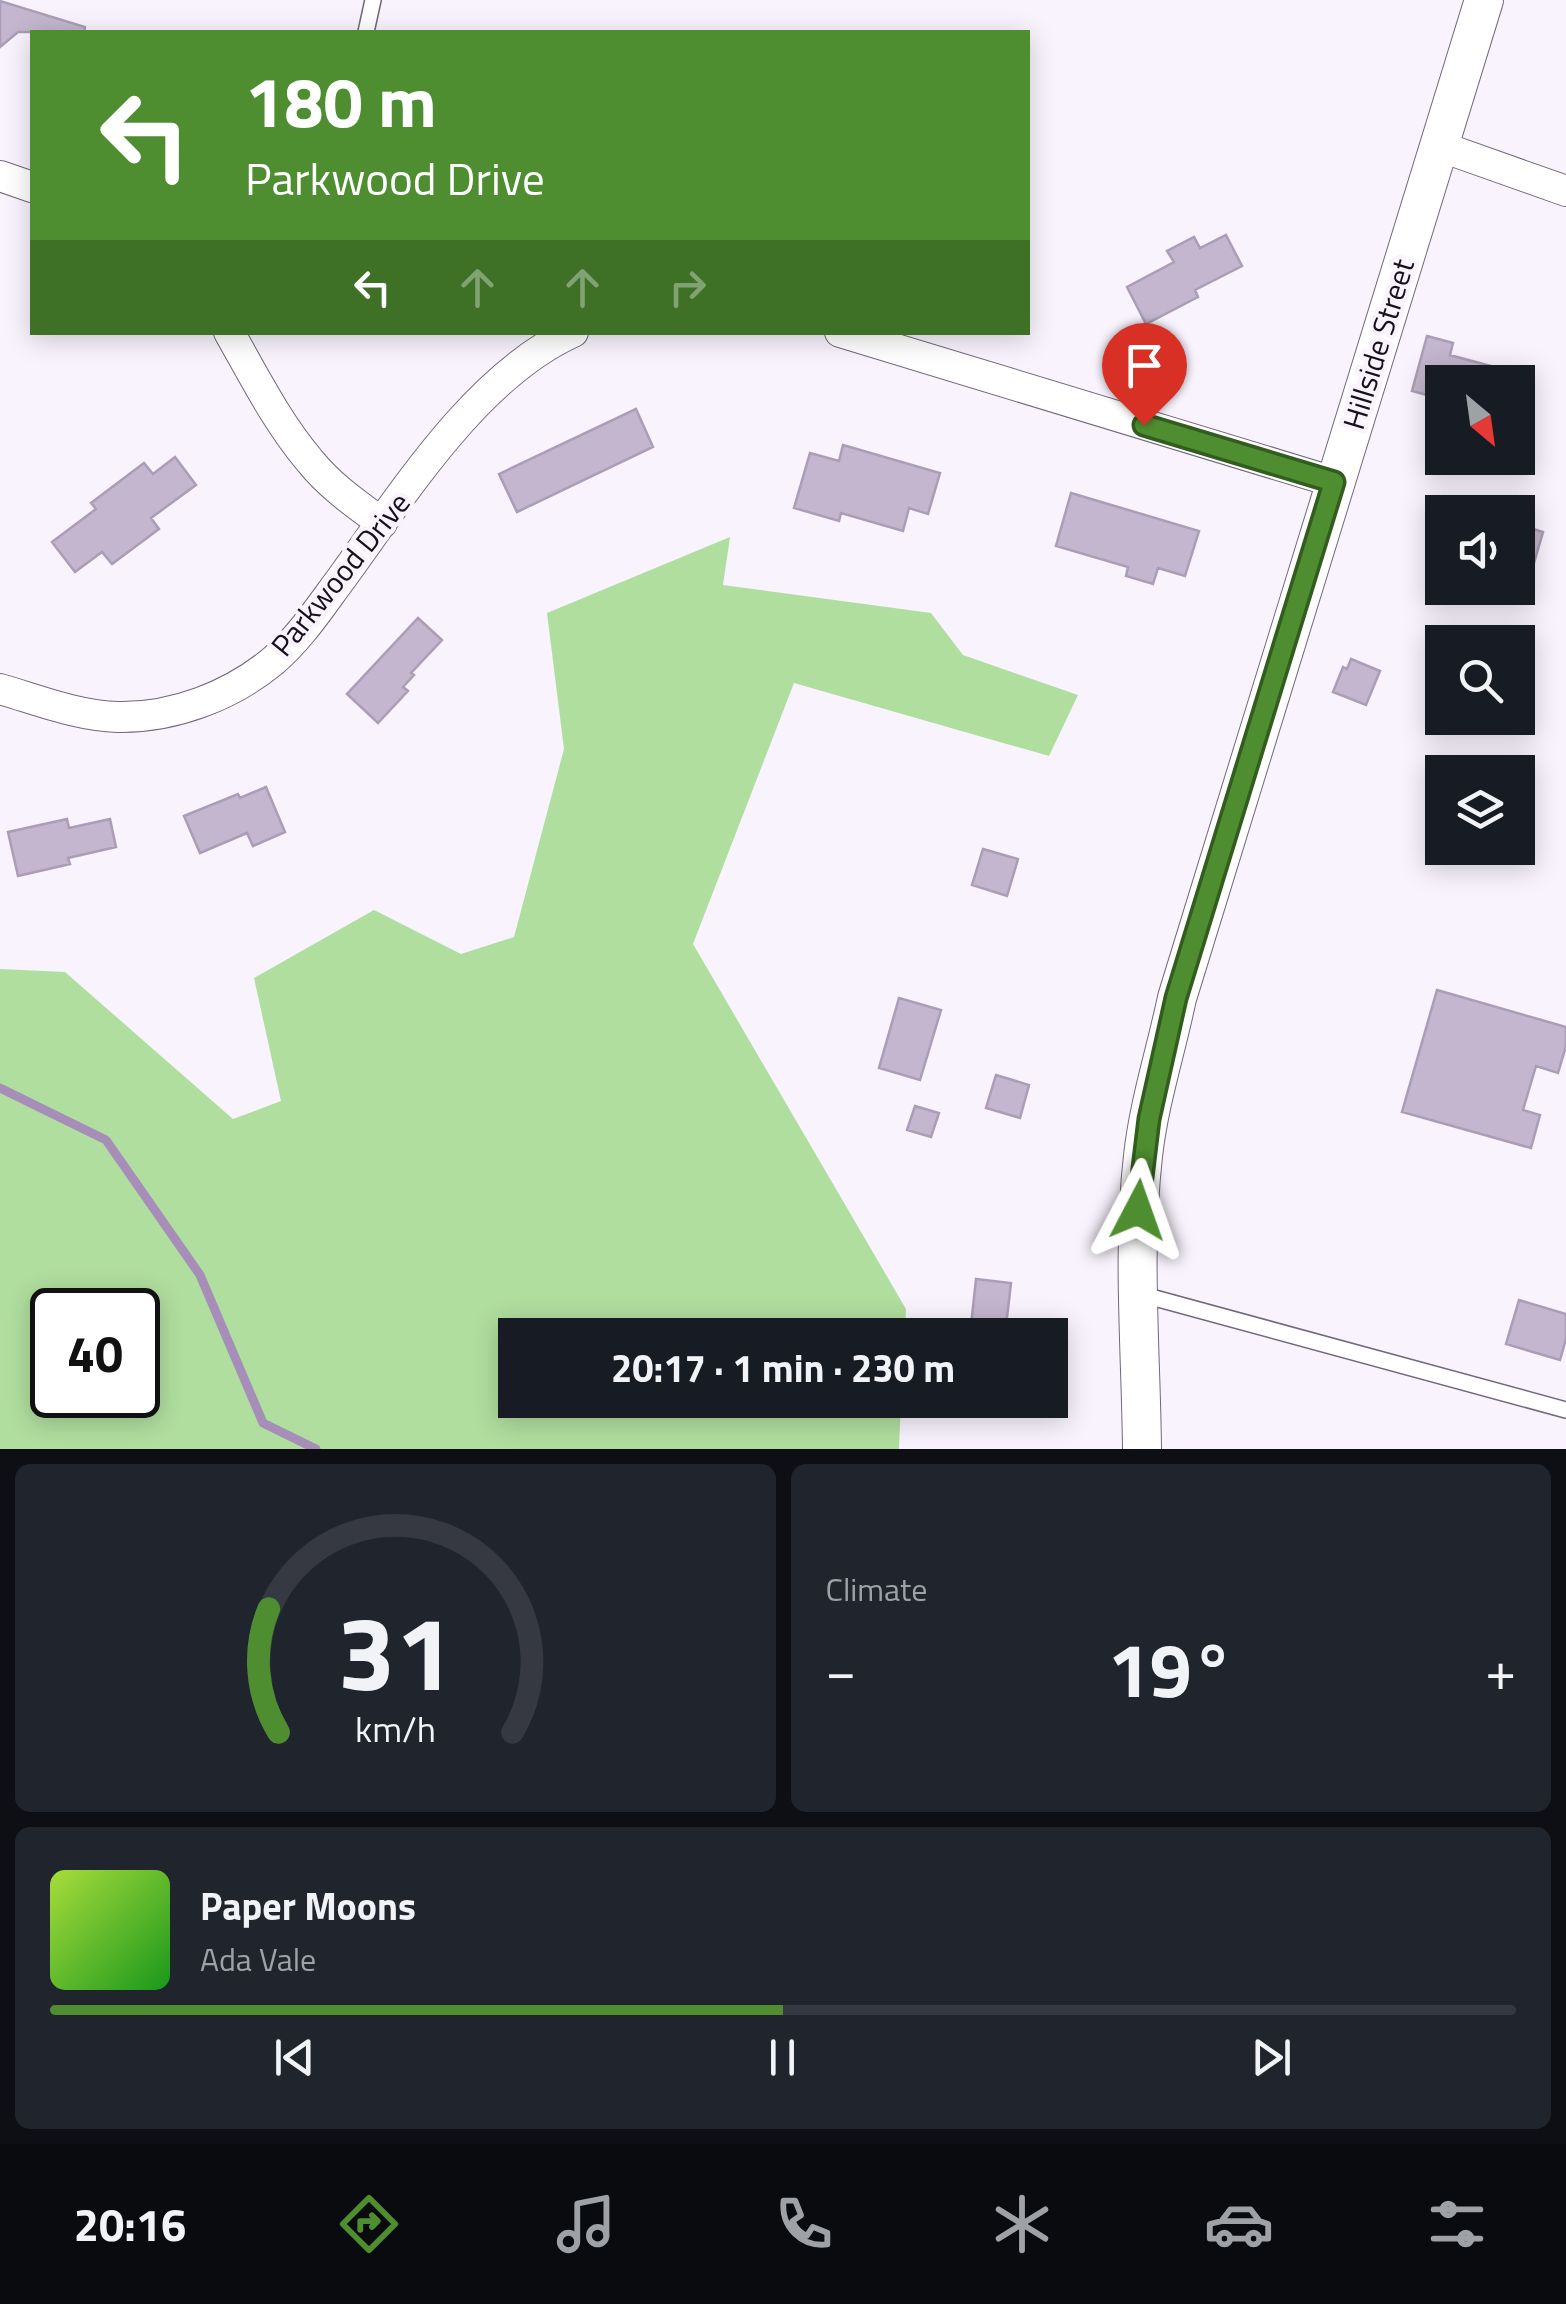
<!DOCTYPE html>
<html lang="en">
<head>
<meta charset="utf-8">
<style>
  body { margin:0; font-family:"Titillium Web",sans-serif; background:#20242c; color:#f1f3f6; height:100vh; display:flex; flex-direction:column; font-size:38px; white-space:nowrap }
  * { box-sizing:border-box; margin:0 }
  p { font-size:32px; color:#9ea1a6 }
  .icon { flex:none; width:55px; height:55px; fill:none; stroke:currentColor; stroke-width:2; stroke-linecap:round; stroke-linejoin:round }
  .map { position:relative; height:1449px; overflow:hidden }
  .drawer { display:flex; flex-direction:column; gap:15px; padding:15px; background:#0d0f14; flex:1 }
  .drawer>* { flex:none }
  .banner { position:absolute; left:30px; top:30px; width:1000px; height:305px; border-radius:0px; box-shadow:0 5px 25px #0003; background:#4e8e30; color:#fff; overflow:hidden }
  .needle { width:65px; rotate:151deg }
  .tools { position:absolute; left:1425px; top:365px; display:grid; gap:20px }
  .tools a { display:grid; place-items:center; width:110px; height:110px; border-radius:0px; background:#171b24; box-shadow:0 5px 25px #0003; font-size:50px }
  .speed { position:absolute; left:30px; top:1288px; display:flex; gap:20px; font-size:50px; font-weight:700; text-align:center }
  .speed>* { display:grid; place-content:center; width:130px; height:130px; border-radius:50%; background:#171b24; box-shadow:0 5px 25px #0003; line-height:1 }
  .speed .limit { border:5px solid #111; border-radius:15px; background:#fff; color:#111 }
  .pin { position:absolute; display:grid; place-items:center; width:85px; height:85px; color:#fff; margin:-102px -42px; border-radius:50% 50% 50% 0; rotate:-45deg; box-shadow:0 0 10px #0007 }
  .pin .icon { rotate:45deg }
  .me { position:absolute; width:110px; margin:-55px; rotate:4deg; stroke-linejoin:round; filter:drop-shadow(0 0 8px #0008) }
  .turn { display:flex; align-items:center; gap:35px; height:210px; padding:0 50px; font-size:45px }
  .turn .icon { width:130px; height:130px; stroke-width:2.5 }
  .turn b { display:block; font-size:70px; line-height:85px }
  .lanes { display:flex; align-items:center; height:95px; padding:0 50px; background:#0003; justify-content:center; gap:50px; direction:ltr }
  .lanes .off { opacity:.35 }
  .big { font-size:75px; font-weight:700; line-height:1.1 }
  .drawer .tile { flex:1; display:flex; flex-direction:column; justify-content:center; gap:15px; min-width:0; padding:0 35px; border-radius:15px; background:#20242c }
  .drawer .dial { align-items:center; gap:0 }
  .dial svg { height:260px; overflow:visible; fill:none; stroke:#363941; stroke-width:7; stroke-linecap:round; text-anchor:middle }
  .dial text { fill:#f1f3f6; stroke:none }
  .song { display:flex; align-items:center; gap:30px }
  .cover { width:120px; height:120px; border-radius:15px; background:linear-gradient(135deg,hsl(80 70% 55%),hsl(120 70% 35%)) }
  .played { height:10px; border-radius:5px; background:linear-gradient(90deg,#4e8e30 50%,#363941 50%) }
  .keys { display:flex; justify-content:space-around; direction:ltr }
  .heat { display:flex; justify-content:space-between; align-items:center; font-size:55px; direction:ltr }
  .drawer .tiles { flex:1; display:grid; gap:15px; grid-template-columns:1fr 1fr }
  .tile:last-child { grid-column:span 2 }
  .trip { position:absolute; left:498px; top:1318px; width:570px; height:100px; border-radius:0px; background:#171b24; box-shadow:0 5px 25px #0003; font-weight:700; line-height:100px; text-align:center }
  .tab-bar { display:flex; height:160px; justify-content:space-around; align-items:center; background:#090b0e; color:#9ea1a6 }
  .tab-bar .icon { width:70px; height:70px }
  .tab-bar .on { color:#4e8e30 }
  .tab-bar b { font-size:45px; color:#f1f3f6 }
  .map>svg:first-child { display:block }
  .green { fill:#b0de9f; fill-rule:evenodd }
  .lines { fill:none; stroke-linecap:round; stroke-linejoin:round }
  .stream { stroke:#a68eb9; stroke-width:9 }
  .building { fill:#c3b6ce; stroke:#aa9db5; stroke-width:2.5 }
  .service-casing { stroke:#73677d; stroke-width:18 }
  .minor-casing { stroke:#73677d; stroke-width:32 }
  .tertiary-casing { stroke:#73677d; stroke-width:40 }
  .service { stroke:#fff; stroke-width:15 }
  .minor { stroke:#fff; stroke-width:30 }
  .tertiary { stroke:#fff; stroke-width:38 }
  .route-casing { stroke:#335c1f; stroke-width:25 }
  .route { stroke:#4e8e30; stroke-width:18 }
  .labels { text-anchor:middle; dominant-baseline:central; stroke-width:9; stroke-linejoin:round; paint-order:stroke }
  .street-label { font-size:30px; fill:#151019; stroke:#f8f3fd }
</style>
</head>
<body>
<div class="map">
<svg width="1566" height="1449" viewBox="0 0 1566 1449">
  <rect width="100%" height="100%" fill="#f8f3fd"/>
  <!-- green -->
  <path class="green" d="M730,537l-7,48 208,28 32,42 115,40 -29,61 -255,-73 -101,261 213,365 -1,26h-390v65h386l-2,49h-899v-480l65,3 168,147 48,-18 -27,-123 120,-68 87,44 53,-17 50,-188 -17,-136zM52,1310h86v85h-86z"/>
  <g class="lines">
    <!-- stream -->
    <path class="stream" d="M0,1088l106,52 94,135 63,148 53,26"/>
  </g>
  <!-- building -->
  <path class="building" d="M0,1l85,26 -1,5h-66l-18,15z
    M1226,235l16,31 -47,24 3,7 -52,27 -19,-37 47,-25 -7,-11 27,-14 6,11z
    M1427,336l26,7 -3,12 74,20v7h-82v11l-3,-1 -2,6 -25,-7z
    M636,409l17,38 -136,65 -18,-38z
    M843,445l97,28 -12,41 -19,-6 -6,23 -62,-18 -2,8 -45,-13 16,-55 29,8z
    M175,457l21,28 -45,33 8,11 -47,35 -10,-12 -27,20 -23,-30 44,-33 -5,-6 53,-40 9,11z
    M1071,493l128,38 -14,45 -27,-8 -5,16 -27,-8 2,-9 -72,-21z
    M1518,524l25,8 -19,65 -6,-1z
    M418,618l24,22 -31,33 3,2 -11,12 5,4 -30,32 -31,-29z
    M1351,659l29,12 -14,34 -33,-13 10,-25 4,2z
    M266,787l19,45 -32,14 -6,-13 -47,20 -16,-37 54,-22 2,4z
    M67,819l2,9 41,-9 6,28 -48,11 2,6 -52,12 -10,-44z
    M983,849l35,10 -11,37 -35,-11z
    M1437,990l129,37v19l-8,27 -22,-7 -13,44 17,5 -9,33 -129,-36z
    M899,998l42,12 -21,70 -41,-12z
    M996,1075l33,10 -9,33 -34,-10z
    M915,1106l24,7 -8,24 -24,-7z
    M976,1279l35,4 -6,52h-35z
    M1519,1300l47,14v25l-6,21 -54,-16z"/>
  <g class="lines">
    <defs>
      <path id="service" d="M366,32l7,-32
        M1140,1294l426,116"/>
      <path id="minor" d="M1439,146l127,45
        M0,176l32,11
        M229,332c25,44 48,90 81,129 20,25 46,43 72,62
        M840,332l494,150
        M0,689c38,11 78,27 118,28 55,1 113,-21 155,-56 27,-23 47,-54 68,-82 62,-85 135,-203 232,-247"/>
      <path id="tertiary" d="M1142,1449c-1,-97 -10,-197 1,-293 6,-54 23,-105 34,-158l307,-998"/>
    </defs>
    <!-- service casing -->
    <use href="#service" class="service-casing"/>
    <!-- minor casing -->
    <use href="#minor" class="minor-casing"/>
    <!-- tertiary casing -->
    <use href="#tertiary" class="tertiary-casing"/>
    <!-- service -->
    <use href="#service" class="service"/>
    <!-- minor -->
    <use href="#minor" class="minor"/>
    <!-- tertiary -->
    <use href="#tertiary" class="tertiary"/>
  </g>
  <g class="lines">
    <defs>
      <path id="route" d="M1138,1210l11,-91 27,-121 158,-516 -190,-57"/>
    </defs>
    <!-- route casing -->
    <use href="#route" class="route-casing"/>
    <!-- route -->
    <use href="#route" class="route"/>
  </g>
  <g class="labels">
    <!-- street labels -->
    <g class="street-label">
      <text transform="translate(1378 344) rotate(-73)">Hillside Street</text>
      <text transform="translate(340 574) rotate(-51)">Parkwood Drive</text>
    </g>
  </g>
</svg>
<div class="tools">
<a><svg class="needle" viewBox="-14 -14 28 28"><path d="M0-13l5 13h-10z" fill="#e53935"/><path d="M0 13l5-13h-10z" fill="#9ea1a6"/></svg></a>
<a><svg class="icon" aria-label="sound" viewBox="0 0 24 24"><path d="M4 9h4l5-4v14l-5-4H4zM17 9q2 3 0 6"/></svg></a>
<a><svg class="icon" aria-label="search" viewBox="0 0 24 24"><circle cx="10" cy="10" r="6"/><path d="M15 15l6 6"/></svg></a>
<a><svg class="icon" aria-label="layers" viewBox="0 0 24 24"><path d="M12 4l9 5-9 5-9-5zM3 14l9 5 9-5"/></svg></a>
</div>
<div class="speed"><div class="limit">40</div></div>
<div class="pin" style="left:1144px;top:425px;background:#d93025"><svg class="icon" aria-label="arrive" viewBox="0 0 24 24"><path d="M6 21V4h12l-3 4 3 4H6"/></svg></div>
<svg class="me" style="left:1138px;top:1210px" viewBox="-20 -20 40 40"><path d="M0-17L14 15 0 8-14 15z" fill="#4e8e30" stroke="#fff" stroke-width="4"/></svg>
<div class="trip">20:17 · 1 min · 230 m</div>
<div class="banner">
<div class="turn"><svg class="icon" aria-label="left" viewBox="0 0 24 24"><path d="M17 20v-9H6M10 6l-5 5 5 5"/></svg><div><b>180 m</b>Parkwood Drive</div></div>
<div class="lanes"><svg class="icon" aria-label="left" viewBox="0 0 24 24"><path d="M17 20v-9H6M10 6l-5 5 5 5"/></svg><svg class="icon off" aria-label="ahead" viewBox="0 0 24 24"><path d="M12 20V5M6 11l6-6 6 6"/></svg><svg class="icon off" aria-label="ahead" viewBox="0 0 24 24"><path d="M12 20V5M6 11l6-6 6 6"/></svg><svg class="icon off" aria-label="right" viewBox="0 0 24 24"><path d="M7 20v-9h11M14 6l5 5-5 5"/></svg></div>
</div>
</div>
<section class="drawer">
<div class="tiles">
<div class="tile dial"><svg viewBox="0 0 100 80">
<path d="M14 69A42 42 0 1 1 86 69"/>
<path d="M14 69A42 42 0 0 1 11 31" stroke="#4e8e30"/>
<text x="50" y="56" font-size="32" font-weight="700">31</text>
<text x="50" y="72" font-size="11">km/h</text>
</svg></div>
<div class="tile"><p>Climate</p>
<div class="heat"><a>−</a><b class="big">19°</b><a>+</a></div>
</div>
<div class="tile">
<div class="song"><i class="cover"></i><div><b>Paper Moons</b><p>Ada Vale</p></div></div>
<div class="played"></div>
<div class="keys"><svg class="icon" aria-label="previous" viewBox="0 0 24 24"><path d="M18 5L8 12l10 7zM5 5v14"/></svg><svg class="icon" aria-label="pause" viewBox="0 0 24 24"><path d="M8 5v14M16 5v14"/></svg><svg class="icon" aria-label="next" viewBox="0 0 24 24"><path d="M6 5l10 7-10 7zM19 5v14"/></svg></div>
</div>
</div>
</section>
<nav class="tab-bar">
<b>20:16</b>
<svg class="icon on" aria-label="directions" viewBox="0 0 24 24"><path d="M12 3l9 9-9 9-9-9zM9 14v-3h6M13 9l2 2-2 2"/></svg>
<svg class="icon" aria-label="music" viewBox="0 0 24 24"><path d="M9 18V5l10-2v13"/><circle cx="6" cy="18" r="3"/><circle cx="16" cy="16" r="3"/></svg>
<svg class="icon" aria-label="phone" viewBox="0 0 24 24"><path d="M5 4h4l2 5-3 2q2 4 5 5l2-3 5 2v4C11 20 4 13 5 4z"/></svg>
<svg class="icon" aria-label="climate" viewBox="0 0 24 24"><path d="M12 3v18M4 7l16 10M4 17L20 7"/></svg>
<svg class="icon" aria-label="car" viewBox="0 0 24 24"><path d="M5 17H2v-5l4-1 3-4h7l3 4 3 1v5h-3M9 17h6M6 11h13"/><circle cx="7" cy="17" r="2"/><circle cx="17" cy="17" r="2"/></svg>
<svg class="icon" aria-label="filters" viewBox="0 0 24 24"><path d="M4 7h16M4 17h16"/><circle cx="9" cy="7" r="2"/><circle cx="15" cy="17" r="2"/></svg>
</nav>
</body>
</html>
